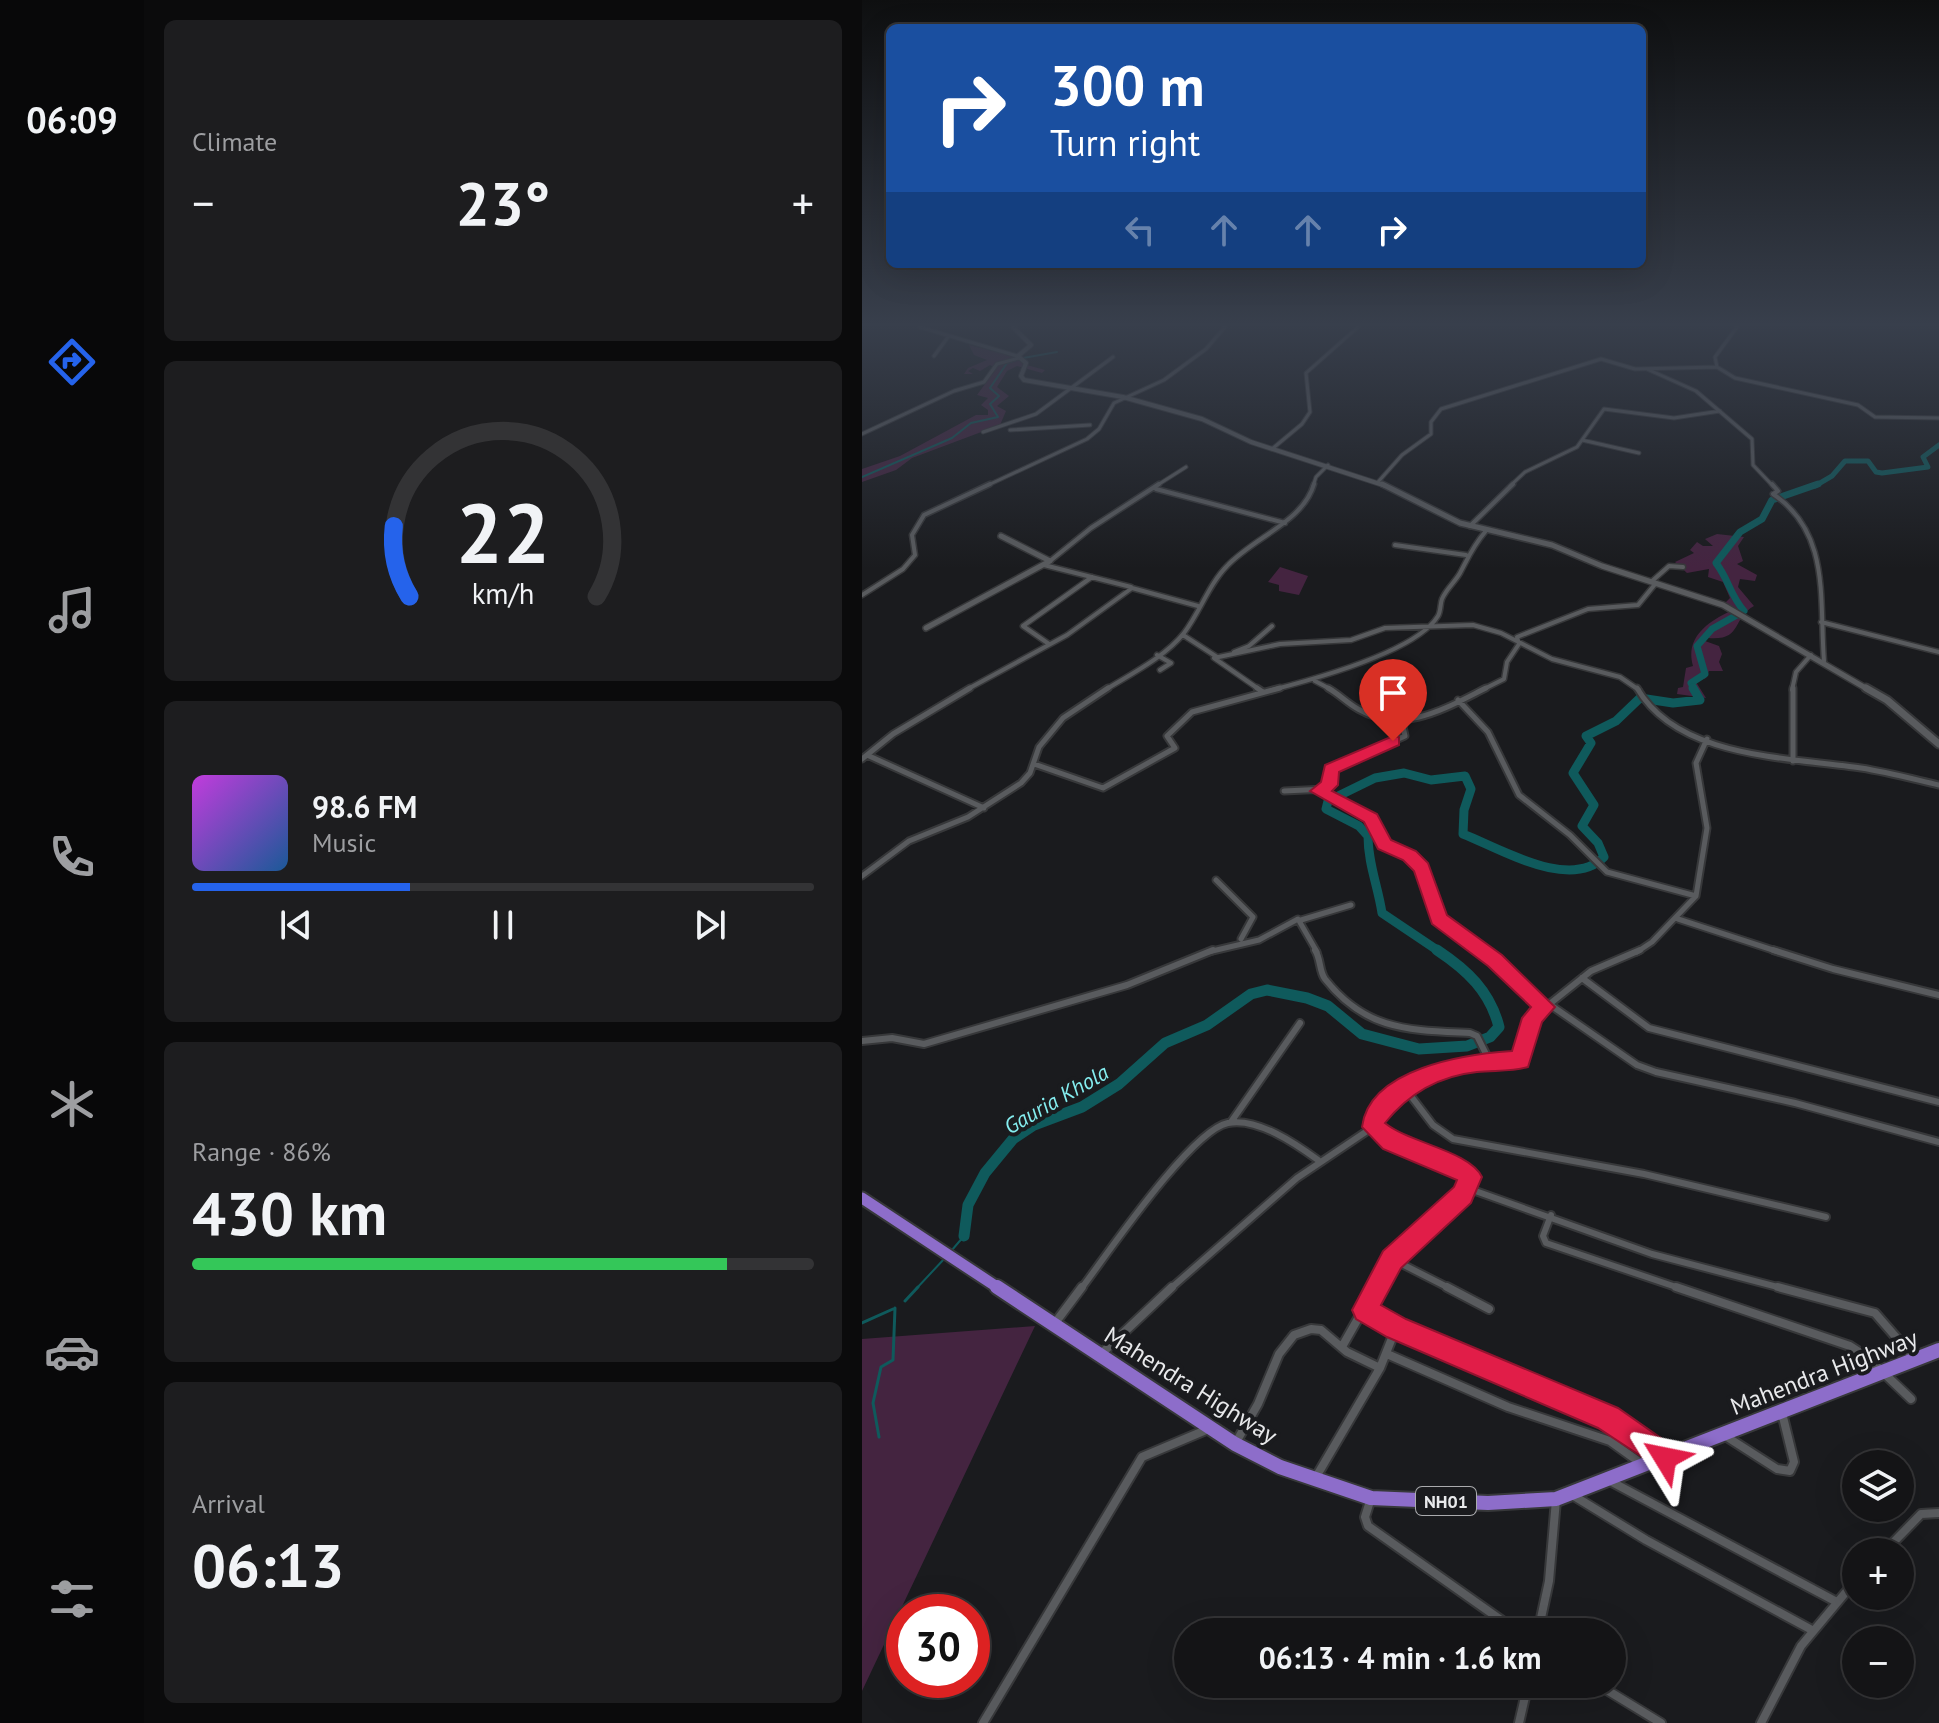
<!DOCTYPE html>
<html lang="en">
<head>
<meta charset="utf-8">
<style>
  body { margin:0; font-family:"PT Sans",sans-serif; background:#1d1d1f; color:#f1f3f6; height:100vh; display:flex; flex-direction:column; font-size:30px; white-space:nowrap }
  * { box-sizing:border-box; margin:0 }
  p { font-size:26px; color:#9d9ea1 }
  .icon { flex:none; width:44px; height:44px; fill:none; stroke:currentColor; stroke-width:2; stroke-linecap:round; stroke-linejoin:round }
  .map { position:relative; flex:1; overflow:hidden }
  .drawer { display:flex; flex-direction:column; gap:20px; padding:20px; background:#0b0b0c; width:718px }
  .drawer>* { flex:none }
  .guide { position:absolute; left:24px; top:24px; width:760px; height:244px; border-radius:12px; box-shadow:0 8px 32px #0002,0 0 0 2px #333335; background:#1a4fa0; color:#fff; overflow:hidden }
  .tools { position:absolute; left:980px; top:1450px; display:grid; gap:16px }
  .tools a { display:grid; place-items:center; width:72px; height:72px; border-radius:50%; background:#141416; box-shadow:0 8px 32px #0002,0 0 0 2px #333335; font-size:40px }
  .speed { position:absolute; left:24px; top:1594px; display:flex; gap:16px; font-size:40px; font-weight:700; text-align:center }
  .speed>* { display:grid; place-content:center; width:104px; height:104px; border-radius:50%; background:#141416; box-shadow:0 8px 32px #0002,0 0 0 2px #333335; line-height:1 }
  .speed .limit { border:12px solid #d22; background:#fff; color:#111 }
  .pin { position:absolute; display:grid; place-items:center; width:68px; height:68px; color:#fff; margin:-82px -34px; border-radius:50% 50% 50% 0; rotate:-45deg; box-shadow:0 0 8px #0007 }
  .pin .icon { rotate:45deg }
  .me { position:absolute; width:88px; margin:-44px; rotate:305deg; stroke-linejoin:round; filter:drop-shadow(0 0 6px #0008) }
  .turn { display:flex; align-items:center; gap:28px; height:168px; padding:0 32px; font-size:36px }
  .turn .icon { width:104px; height:104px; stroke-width:2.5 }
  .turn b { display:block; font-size:56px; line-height:68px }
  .lanes { display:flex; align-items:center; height:76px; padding:0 32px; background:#0003; justify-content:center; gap:40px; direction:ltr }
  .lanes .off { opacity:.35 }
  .big { font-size:60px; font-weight:600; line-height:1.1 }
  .drawer .widget { flex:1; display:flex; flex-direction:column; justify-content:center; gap:12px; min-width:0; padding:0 28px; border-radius:12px; background:#1d1d1f }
  .drawer .dial { align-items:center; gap:0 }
  .dial svg { height:208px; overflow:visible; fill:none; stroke:#333335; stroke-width:7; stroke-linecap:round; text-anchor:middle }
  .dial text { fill:#f1f3f6; stroke:none }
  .song { display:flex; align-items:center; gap:24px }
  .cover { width:96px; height:96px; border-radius:12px; background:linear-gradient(135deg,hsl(290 70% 55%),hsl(210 70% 35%)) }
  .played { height:8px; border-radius:4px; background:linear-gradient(90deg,#2563eb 35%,#333335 35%) }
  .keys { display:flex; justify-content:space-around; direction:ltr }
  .heat { display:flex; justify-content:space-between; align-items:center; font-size:44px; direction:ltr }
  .charge { height:12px; border-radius:6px; background:linear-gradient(90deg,#34c759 86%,#333335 0) }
  .trip { position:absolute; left:312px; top:1618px; width:452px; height:80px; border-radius:40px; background:#141416; box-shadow:0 8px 32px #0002,0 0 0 2px #333335; font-weight:600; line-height:80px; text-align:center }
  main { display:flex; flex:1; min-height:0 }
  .menu { display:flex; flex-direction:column; width:144px; justify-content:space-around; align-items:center; background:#080809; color:#9d9ea1 }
  .menu .icon { width:56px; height:56px }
  .menu .on { color:#2563eb }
  .menu b { font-size:36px; color:#f1f3f6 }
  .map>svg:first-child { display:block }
  .green { fill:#442440 }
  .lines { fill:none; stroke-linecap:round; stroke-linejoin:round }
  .stream-far1 { stroke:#0f5a5c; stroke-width:2 }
  .stream { stroke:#0f5a5c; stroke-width:3 }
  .river-far3 { stroke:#0f5a5c; stroke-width:5 }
  .river-far2 { stroke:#0f5a5c; stroke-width:7 }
  .river-far1 { stroke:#0f5a5c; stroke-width:9 }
  .river { stroke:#0f5a5c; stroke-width:11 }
  .street-far4-casing { stroke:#37383a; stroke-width:5 }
  .street-far3-casing { stroke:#37383a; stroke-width:7 }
  .street-far2-casing { stroke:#37383a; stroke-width:9 }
  .street-far1-casing { stroke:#37383a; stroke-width:10 }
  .street-casing { stroke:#37383a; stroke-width:12 }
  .secondary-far2-casing { stroke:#37383a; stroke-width:6 }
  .secondary-far1-casing { stroke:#37383a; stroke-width:8 }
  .secondary-casing { stroke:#37383a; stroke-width:11 }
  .highway-far1-casing { stroke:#37383a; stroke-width:15 }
  .highway-casing { stroke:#37383a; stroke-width:18 }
  .street-far4 { stroke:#595b5e; stroke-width:3 }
  .street-far3 { stroke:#595b5e; stroke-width:4 }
  .street-far2 { stroke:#595b5e; stroke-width:5 }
  .street-far1 { stroke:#595b5e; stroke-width:6 }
  .street { stroke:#595b5e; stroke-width:8 }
  .secondary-far2 { stroke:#595b5e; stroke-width:4 }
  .secondary-far1 { stroke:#595b5e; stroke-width:5 }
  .secondary { stroke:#595b5e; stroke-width:7 }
  .highway-far1 { stroke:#8d6dca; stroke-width:11 }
  .highway { stroke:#8d6dca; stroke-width:14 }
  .route { fill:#e11d48; stroke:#92132f; stroke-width:2 }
  .labels { text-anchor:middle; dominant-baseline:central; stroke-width:8; stroke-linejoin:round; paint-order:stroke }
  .shield { fill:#1a1b1e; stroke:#aaabae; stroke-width:2 }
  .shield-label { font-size:18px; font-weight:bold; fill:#e8e9eb }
  .water-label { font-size:22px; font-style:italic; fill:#85eef0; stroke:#1a1b1e }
  .near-street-label { font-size:24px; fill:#e8e9eb; stroke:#1a1b1e }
</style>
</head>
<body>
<main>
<nav class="menu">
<b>06:09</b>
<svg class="icon on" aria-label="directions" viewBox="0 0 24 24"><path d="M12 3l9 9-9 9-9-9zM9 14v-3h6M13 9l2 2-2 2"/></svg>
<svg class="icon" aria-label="music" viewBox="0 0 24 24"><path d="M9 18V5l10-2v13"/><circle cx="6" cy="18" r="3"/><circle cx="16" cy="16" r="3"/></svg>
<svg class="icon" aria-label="phone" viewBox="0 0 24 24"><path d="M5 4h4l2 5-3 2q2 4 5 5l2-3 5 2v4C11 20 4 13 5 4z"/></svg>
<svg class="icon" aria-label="climate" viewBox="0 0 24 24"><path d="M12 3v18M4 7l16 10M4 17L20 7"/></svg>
<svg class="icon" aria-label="car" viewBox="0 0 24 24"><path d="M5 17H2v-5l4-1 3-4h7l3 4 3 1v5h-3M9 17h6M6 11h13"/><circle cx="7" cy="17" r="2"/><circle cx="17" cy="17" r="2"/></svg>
<svg class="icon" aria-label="filters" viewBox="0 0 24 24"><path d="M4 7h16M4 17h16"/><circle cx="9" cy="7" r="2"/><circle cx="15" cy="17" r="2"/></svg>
</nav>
<section class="drawer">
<div class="widget"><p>Climate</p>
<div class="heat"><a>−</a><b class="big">23°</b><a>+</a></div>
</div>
<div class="widget dial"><svg viewBox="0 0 100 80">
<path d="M14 69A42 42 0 1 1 86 69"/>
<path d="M14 69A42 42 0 0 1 8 42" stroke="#2563eb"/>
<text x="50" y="56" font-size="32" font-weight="700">22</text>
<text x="50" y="72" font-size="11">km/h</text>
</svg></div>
<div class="widget">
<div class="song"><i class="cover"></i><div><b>98.6 FM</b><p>Music</p></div></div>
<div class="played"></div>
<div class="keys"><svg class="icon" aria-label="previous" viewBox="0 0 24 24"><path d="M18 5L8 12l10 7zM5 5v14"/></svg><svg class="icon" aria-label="pause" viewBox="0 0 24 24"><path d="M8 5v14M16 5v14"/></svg><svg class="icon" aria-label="next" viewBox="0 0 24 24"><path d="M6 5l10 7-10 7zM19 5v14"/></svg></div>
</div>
<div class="widget"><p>Range · 86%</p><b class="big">430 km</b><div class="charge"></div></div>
<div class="widget"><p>Arrival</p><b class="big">06:13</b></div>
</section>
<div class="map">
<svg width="1077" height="1723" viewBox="0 0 1077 1723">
  <rect width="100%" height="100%" fill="#1a1b1e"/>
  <!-- green -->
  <path class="green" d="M107,345l47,12 7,7 22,6 -3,3 -25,-7 -10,5 -10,16 12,9 -12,10 9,5 -6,14 -88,33 -16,12 -34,12v-13l38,-13 76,-41h12v-5l-7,-5 7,-7 -11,-3 19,-26 -6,-4 -10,6 -7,-3 -5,3 5,3h-9l4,-6 19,-8 -13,-5z
    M855,534l27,3 -6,9 5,15 -6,3 20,11 -2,6 -15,-2 -2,8 16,19c-23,13 -11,35 -46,32l-3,3 14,5 3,8 -3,8 4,9h-14l-3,7 -10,4 10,16 -29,-4 1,-6 5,-1 3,-19 7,-2c-8,-27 13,-44 38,-55l-8,-6 7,-7 -7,-16 -15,-5 1,-8 -22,4 -12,-11 19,-9 -4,-3 7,-8 6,4h10l-8,-7z
    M418,567l28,9 -9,19 -20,-4v-6l-11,-3z
    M173,1326l-173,365v-352z"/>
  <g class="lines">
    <!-- stream-far1 -->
    <path class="stream-far1" d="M161,358l34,-6
      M0,477l90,-39 19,-15 27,-6 -8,-13 9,-8 -9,-8 17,-25 9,-3
      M90,1250l12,-14
      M54,1289l29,-31"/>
    <!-- stream -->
    <path class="stream" d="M43,1301l13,-14
      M0,1323l31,-14
      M17,1437l-6,-34 8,-36 12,-7 2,-52"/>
    <!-- river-far3 -->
    <path class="river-far3" d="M953,486l17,-10 13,-15h23l8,11 6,1 46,-6 -5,-10 16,-12"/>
    <!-- river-far2 -->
    <path class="river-far2" d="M833,690l-4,-7 14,-9 -8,-28 15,-17 32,-18c-14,-16 -15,-31 -28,-48l24,-31 22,-13 10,-19 46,-16"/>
    <!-- river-far1 -->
    <path class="river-far1" d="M578,952l-58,-39c-4,-27 -14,-49 -14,-77l-9,-10 -33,-17 2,-8 47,-23 29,-5 27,7 34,-4 6,13 -7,21 -1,24c38,15 107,57 141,23l-6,-14 -16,-17 12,-21 -21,-32 18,-30 -5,-7 30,-15 24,-23 33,5 27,-3 -7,-12"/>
    <!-- river -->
    <path class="river" d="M102,1236l4,-31 17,-32 28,-34 21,-14 48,-18 37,-23 46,-41 42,-18 44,-31 16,-4 40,8 21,8 34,28 57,15 48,-3 23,-9 9,-10c-9,-36 -32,-57 -62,-77"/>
    <defs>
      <path id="street-far4" d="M58,327l97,29
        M875,327l-22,30 2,10 18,11 123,27 17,12 64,1
        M72,356l14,-19
        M785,369l49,22 56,48 1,26 20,21
        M148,430l80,-5
        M121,432l53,-18 77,-57
        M0,434l92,-43 30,-9 13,-18 22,-6
        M720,440l57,13
        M410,449l30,-25 8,-12 -4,-39 52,-46
        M516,482l24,-27 29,-21v-12l10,-13 160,-50 34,10 82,-2
        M124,486l101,-47 12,-10 15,-26 50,-23 42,-31 19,-22
        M294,486l30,-19
        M451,486l3,-9 12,-12
        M648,486l15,-14 52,-25 27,-38 70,9 46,-7"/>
      <path id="street-far3" d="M910,484l6,7 -5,3c58,39 46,105 51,167
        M294,489l129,34
        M608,526l43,-42
        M533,545l71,10
        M188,561l41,-33 68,-44
        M182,565l87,22
        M789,582l18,-16 14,1
        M0,595l41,-26 12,-14 -3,-20 12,-20 66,-31
        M959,622l118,30
        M321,635l34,22
        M187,644l-26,-18 69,-49
        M372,652l15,-6 23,-20
        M295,655l14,8 -11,7
        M453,681l17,9
        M104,690l101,-55 65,-47 66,18
        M243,690c26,-16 60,-33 79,-57 16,-21 25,-49 43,-67 27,-29 76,-44 87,-82
        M398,690l-46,-32 66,-14 71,-4 34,-12 88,-3 28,8 51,26 68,18 19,13
        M410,690c39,-10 144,-38 166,-74 3,-5 2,-12 4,-17 4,-10 13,-17 18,-26 8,-15 13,-27 25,-41
        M620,690l22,-11 3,-17 12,-18 -2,-7 71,-28 50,-4 18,-22
        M930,690l4,-18 15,-17"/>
      <path id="street-far2" d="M395,688l6,4
        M466,688c11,6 19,15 30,21 45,26 88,-1 128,-21
        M775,688c41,71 152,69 224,80 26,4 52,11 78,17
        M931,688v73
        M596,700l30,32 31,63 51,40 37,37 89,24
        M5,755l117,53
        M0,759l31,-25 77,-46
        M172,764l69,24 72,-40 -8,-12 25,-24 88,-24
        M422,791l42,-2 5,-20 74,-33 -3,-14
        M456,791l53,27 13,26 25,12 13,12 17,51 44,33
        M0,876l47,-35 59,-24 53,-34 9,-10 9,-26 24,-29 45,-30
        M354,880l37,37 -12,22
        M816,919l101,33
        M439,920l50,-15
        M346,952l51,-12 39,-21 19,33
        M775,952l15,-10 44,-46 11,-68 -11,-65 11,-24"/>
      <path id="street-far1" d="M453,950c6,9 4,21 10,29 41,52 84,51 145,54l7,3 13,26
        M618,950l65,57
        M911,950l60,19 106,26
        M720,978l67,50 290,74
        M687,1004l88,61 19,7 139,31 144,39
        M0,1041l30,-3 32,6 203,-59 86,-35
        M542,1087l29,38 20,14 191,35 182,43
        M369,1122l69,-99
        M511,1127l34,24 63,26 -8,18 -70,64 -17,30
        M605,1188l185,66 133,35
        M689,1215l-8,21 3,7 136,46
        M530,1259l59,30
        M219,1289c25,-33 110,-159 147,-166 29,-6 68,21 90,37
        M308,1289l127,-111 76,-51 13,-22 28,-23 33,-13 73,-9 12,-42 59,-47 49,-21"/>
      <path id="street" d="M585,1287l42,22
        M814,1287l174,59 17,11 44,42
        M916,1287l97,26 40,46
        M503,1310l31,18 -16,40
        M193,1323l27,-36
        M534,1328l212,90 53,37
        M481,1345l33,-58
        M239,1354l71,-67
        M525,1354l121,53 102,34 32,23
        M865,1437l50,32 13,2 4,-9 -12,-49
        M373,1444l23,-40 21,-50 15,-19 17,-6 10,1 26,22 33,16 -64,109
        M748,1481l225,120
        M712,1496l72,44 164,89
        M509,1498l-6,19 3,9 150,106
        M1022,1552l37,-38 18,-1
        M676,1632l11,-51 7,-81
        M735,1684l64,39
        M121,1723l159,-266 64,-27
        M657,1723l9,-39
        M899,1723l40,-77 55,-66"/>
      <path id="secondary-far2" d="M151,327l18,18 -13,11 8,7 -5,13 3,4 99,17 79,22 49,23 135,44"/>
      <path id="secondary-far1" d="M520,484l78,39 92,22 50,21 121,39 146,85
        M64,628l124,-67 -49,-25"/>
      <path id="secondary" d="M1004,688l21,12 52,44"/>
      <path id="highway-far1" d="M0,1198l138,91"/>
      <path id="highway" d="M135,1287l238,157 45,23 91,31 117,5 68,-4 383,-149"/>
    </defs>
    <!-- street-far4 casing -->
    <use href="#street-far4" class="street-far4-casing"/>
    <!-- street-far3 casing -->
    <use href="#street-far3" class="street-far3-casing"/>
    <!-- street-far2 casing -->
    <use href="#street-far2" class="street-far2-casing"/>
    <!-- street-far1 casing -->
    <use href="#street-far1" class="street-far1-casing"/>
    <!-- street casing -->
    <use href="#street" class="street-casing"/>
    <!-- secondary-far2 casing -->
    <use href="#secondary-far2" class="secondary-far2-casing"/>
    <!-- secondary-far1 casing -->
    <use href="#secondary-far1" class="secondary-far1-casing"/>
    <!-- secondary casing -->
    <use href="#secondary" class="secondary-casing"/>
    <!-- highway-far1 casing -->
    <use href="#highway-far1" class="highway-far1-casing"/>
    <!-- highway casing -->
    <use href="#highway" class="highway-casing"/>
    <!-- street-far4 -->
    <use href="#street-far4" class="street-far4"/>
    <!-- street-far3 -->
    <use href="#street-far3" class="street-far3"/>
    <!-- street-far2 -->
    <use href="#street-far2" class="street-far2"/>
    <!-- street-far1 -->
    <use href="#street-far1" class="street-far1"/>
    <!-- street -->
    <use href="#street" class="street"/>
    <!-- secondary-far2 -->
    <use href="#secondary-far2" class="secondary-far2"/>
    <!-- secondary-far1 -->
    <use href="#secondary-far1" class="secondary-far1"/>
    <!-- secondary -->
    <use href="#secondary" class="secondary"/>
    <!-- highway-far1 -->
    <use href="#highway-far1" class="highway-far1"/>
    <!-- highway -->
    <use href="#highway" class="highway"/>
  </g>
  <!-- sky -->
  <linearGradient id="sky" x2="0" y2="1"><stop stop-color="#0e0f10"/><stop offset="0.57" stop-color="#383f4c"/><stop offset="1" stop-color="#383f4c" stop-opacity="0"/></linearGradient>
  <rect width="1077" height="569" fill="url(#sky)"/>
  <!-- route -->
  <path class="route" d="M531,736l6,1v8l-60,27 -1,13 -6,6 45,23 14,26 25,11 12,12 19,52 55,40 53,52 -13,15 -14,45c-16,5 -34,3 -51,5 -38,4 -68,21 -92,51 24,20 85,28 97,54l-11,26 -70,65 -20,37 25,14 212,89 57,40 5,10 -5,10 -10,4 -67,-44 -211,-91 -31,-18 -4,-9 31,-59 71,-64 3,-7 -74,-31 -21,-22c7,-59 104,-73 150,-76l10,-33 9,-11 -43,-41 -56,-42 -18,-53 -11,-11 -25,-11 -14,-27 -54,-31 11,-9 4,-17z"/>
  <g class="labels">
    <!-- shield labels -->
    <rect class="shield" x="554" y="1487" width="60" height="28" rx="6"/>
    <g class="shield-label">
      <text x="584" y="1501">NH01</text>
    </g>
    <!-- water labels -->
    <g class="water-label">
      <text transform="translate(194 1099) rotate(-30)">Gauria Khola</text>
    </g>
    <!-- near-street labels -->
    <g class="near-street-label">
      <text transform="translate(962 1372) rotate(-21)">Mahendra Highway</text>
      <text transform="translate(329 1385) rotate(32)">Mahendra Highway</text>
    </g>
  </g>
</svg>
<div class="tools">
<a><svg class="icon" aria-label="layers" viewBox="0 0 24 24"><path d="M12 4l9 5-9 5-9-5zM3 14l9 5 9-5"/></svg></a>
<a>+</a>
<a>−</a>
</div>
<div class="speed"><div class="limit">30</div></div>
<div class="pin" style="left:531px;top:741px;background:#d93025"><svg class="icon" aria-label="arrive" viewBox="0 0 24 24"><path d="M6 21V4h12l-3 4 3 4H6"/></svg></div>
<svg class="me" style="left:803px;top:1458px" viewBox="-20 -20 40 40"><path d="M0-17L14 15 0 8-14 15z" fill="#e11d48" stroke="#fff" stroke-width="4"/></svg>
<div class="trip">06:13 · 4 min · 1.6 km</div>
<div class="guide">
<div class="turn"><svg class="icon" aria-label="right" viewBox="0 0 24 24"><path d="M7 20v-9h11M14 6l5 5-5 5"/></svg><div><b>300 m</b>Turn right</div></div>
<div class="lanes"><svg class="icon off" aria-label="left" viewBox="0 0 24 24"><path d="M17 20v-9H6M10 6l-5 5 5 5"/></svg><svg class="icon off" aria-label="ahead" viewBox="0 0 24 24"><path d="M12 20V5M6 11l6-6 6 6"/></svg><svg class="icon off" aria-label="ahead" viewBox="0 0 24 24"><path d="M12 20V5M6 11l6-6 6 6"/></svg><svg class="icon" aria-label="right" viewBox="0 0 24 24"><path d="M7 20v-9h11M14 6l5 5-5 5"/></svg></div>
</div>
</div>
</main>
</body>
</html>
